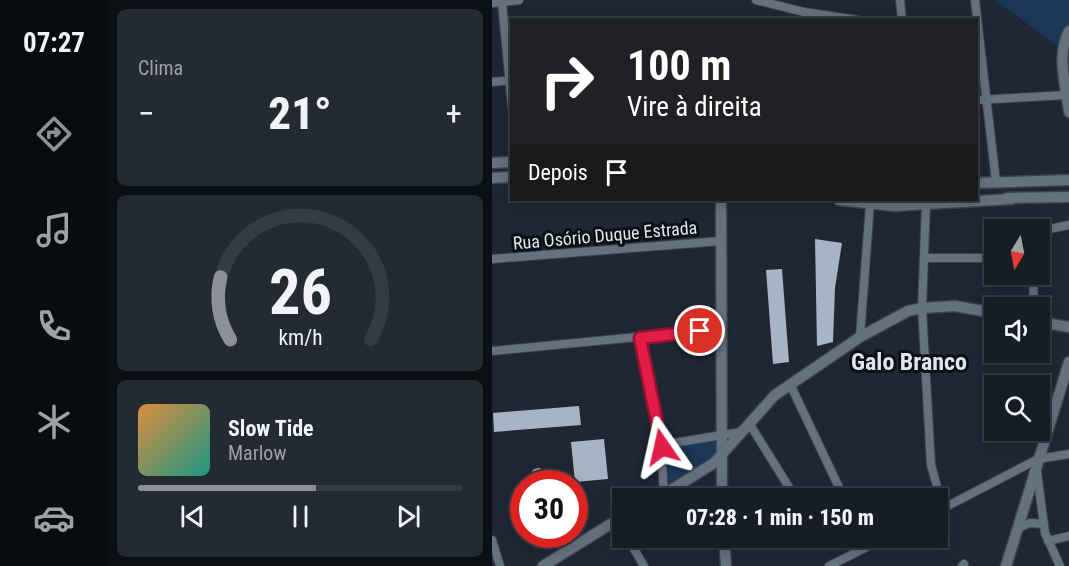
<!DOCTYPE html>
<html lang="pt">
<head>
<meta charset="utf-8">
<style>
  body { margin:0; font-family:"Roboto Condensed",sans-serif; background:#232a32; color:#f1f3f6; height:100vh; display:flex; flex-direction:column; font-size:22px; white-space:nowrap }
  * { box-sizing:border-box; margin:0 }
  p { font-size:20px; color:#9ea2a7 }
  .icon { flex:none; width:33px; height:33px; fill:none; stroke:currentColor; stroke-width:2; stroke-linecap:round; stroke-linejoin:round }
  .map { position:relative; flex:1; overflow:hidden }
  .sheet { display:flex; flex-direction:column; gap:9px; padding:9px; background:#0c1015; width:384px }
  .sheet>* { flex:none }
  .top-card { position:absolute; left:18px; top:18px; width:468px; height:183px; border-radius:0px; box-shadow:0 3px 15px #0003,0 0 0 2px #353b43; background:#202124; color:#fff; overflow:hidden }
  .needle { width:39px; rotate:190deg }
  .buttons { position:absolute; left:492px; top:219px; display:grid; gap:12px }
  .buttons a { display:grid; place-items:center; width:66px; height:66px; border-radius:0px; background:#161d26; box-shadow:0 3px 15px #0003,0 0 0 2px #353b43; font-size:30px }
  .speed { position:absolute; left:18px; top:470px; display:flex; gap:12px; font-size:30px; font-weight:700; text-align:center }
  .speed>* { display:grid; place-content:center; width:78px; height:78px; border-radius:50%; background:#161d26; box-shadow:0 3px 15px #0003,0 0 0 2px #353b43; line-height:1 }
  .speed .limit { border:9px solid #d22; background:#fff; color:#111 }
  .pin { position:absolute; display:grid; place-items:center; width:51px; height:51px; color:#fff; margin:-26px; border:3px solid #fff; border-radius:50%; box-shadow:0 2px 6px #0007 }
  .me { position:absolute; width:66px; margin:-33px; rotate:349deg; stroke-linejoin:round; filter:drop-shadow(0 0 4px #0008) }
  .turn { display:flex; align-items:center; gap:21px; height:126px; padding:0 18px; font-size:27px }
  .turn .icon { width:78px; height:78px; stroke-width:2.5 }
  .turn b { display:block; font-size:42px; line-height:51px }
  .then { display:flex; align-items:center; height:57px; padding:0 18px; background:#0003; gap:12px; font-size:22px }
  .big { font-size:45px; font-weight:800; line-height:1.1 }
  .sheet .widget { flex:1; display:flex; flex-direction:column; justify-content:center; gap:9px; min-width:0; padding:0 21px; border-radius:9px; background:#232a32 }
  .sheet .dial { align-items:center; gap:0 }
  .dial svg { height:156px; overflow:visible; fill:none; stroke:#353b43; stroke-width:7; stroke-linecap:round; text-anchor:middle }
  .dial text { fill:#f1f3f6; stroke:none }
  .song { display:flex; align-items:center; gap:18px }
  .cover { width:72px; height:72px; border-radius:9px; background:linear-gradient(135deg,hsl(30 70% 55%),hsl(170 70% 35%)) }
  .played { height:6px; border-radius:3px; background:linear-gradient(90deg,#8c9099 55%,#353b43 55%) }
  .keys { display:flex; justify-content:space-around; direction:ltr }
  .heat { display:flex; justify-content:space-between; align-items:center; font-size:33px; direction:ltr }
  .trip { position:absolute; left:120px; top:488px; width:336px; height:60px; border-radius:0px; background:#161d26; box-shadow:0 3px 15px #0003,0 0 0 2px #353b43; font-weight:800; line-height:60px; text-align:center }
  main { display:flex; flex:1; min-height:0 }
  .tabs { display:flex; flex-direction:column; width:108px; justify-content:space-around; align-items:center; background:#090c0f; color:#9ea2a7 }
  .tabs .icon { width:42px; height:42px }
  .tabs .selected { color:#8c9099 }
  .tabs b { font-size:27px; color:#f1f3f6 }
  .map>svg:first-child { display:block }
  .green { fill:#1b3758 }
  .building { fill:#a8b4c3 }
  .lines { fill:none; stroke-linecap:round; stroke-linejoin:round }
  .street-casing { stroke:#3c434d; stroke-width:10 }
  .secondary-casing { stroke:#3c434d; stroke-width:13 }
  .street { stroke:#66717f; stroke-width:8 }
  .secondary { stroke:#66717f; stroke-width:10 }
  .route-casing { stroke:#92132f; stroke-width:15 }
  .route { stroke:#e11d48; stroke-width:10 }
  .labels { text-anchor:middle; dominant-baseline:central; stroke-width:6; stroke-linejoin:round; paint-order:stroke }
  .street-label { font-size:18px; fill:#e0e6ee; stroke:#0c1015 }
  .district-label { font-size:24px; font-weight:bold; fill:#e0e6ee; stroke:#0c1015 }
</style>
</head>
<body>
<main>
<nav class="tabs">
<b>07:27</b>
<svg class="icon selected" aria-label="directions" viewBox="0 0 24 24"><path d="M12 3l9 9-9 9-9-9zM9 14v-3h6M13 9l2 2-2 2"/></svg>
<svg class="icon" aria-label="music" viewBox="0 0 24 24"><path d="M9 18V5l10-2v13"/><circle cx="6" cy="18" r="3"/><circle cx="16" cy="16" r="3"/></svg>
<svg class="icon" aria-label="phone" viewBox="0 0 24 24"><path d="M5 4h4l2 5-3 2q2 4 5 5l2-3 5 2v4C11 20 4 13 5 4z"/></svg>
<svg class="icon" aria-label="climate" viewBox="0 0 24 24"><path d="M12 3v18M4 7l16 10M4 17L20 7"/></svg>
<svg class="icon" aria-label="car" viewBox="0 0 24 24"><path d="M5 17H2v-5l4-1 3-4h7l3 4 3 1v5h-3M9 17h6M6 11h13"/><circle cx="7" cy="17" r="2"/><circle cx="17" cy="17" r="2"/></svg>
</nav>
<section class="sheet">
<div class="widget"><p>Clima</p>
<div class="heat"><a>−</a><b class="big">21°</b><a>+</a></div>
</div>
<div class="widget dial"><svg viewBox="0 0 100 80">
<path d="M14 69A42 42 0 1 1 86 69"/>
<path d="M14 69A42 42 0 0 1 9 37" stroke="#8c9099"/>
<text x="50" y="56" font-size="32" font-weight="700">26</text>
<text x="50" y="72" font-size="11">km/h</text>
</svg></div>
<div class="widget">
<div class="song"><i class="cover"></i><div><b>Slow Tide</b><p>Marlow</p></div></div>
<div class="played"></div>
<div class="keys"><svg class="icon" aria-label="previous" viewBox="0 0 24 24"><path d="M18 5L8 12l10 7zM5 5v14"/></svg><svg class="icon" aria-label="pause" viewBox="0 0 24 24"><path d="M8 5v14M16 5v14"/></svg><svg class="icon" aria-label="next" viewBox="0 0 24 24"><path d="M6 5l10 7-10 7zM19 5v14"/></svg></div>
</div>
</section>
<div class="map">
<svg width="577" height="566" viewBox="0 0 577 566">
  <rect width="100%" height="100%" fill="#1e2733"/>
  <!-- green -->
  <path class="green" d="M503,0h74v25l-12,21z
    M229,434v21l-57,39 -3,-47z"/>
  <!-- building -->
  <path class="building" d="M323,239l27,4 -7,45 -2,54 -16,4z
    M290,269l7,93 -16,2 -7,-94z
    M87,406l2,19 -87,7 -1,-19z
    M112,439l4,40 -33,3 -4,-40z
    M48,468l4,3h8v7l-7,1 -3,4h-8l-4,-3v-6l4,-5z"/>
  <g class="lines">
    <defs>
      <path id="street" d="M264,0l48,12 53,8
        M408,0l2,20
        M483,0l21,182
        M10,2l10,105
        M0,3l27,-3
        M0,82l20,-2
        M484,100l91,-5
        M434,204l-4,104 9,157 12,43
        M548,231l29,-6
        M433,258h69
        M0,259l229,-18
        M541,274l1,34
        M368,337l10,-133
        M148,338l21,107 3,49
        M0,351l228,-22
        M298,384l54,114
        M257,423l41,66
        M169,445l80,-13
        M545,472l8,61 15,33
        M446,511l100,-52 31,-5
        M125,520l5,10
        M525,529l12,-6 15,1
        M135,537l17,29
        M370,537l5,10
        M0,540l8,26
        M556,541l21,-5
        M337,566l58,-29
        M470,566l2,-2"/>
      <path id="secondary" d="M577,31c-13,24 -3,55 0,81
        M0,163l20,-1
        M0,178l20,-1
        M484,183l93,-3
        M515,198l62,-1
        M229,200l1,298
        M347,200l55,6 118,-7
        M548,322l29,5
        M166,498l56,-35 61,-68 85,-58 48,-26 14,-3 33,-2 39,7
        M232,537l2,29
        M51,566l79,-49
        M514,566l63,-204"/>
    </defs>
    <!-- street casing -->
    <use href="#street" class="street-casing"/>
    <!-- secondary casing -->
    <use href="#secondary" class="secondary-casing"/>
    <!-- street -->
    <use href="#street" class="street"/>
    <!-- secondary -->
    <use href="#secondary" class="secondary"/>
  </g>
  <g class="lines">
    <defs>
      <path id="route" d="M170,447l-22,-109 60,-7"/>
    </defs>
    <!-- route casing -->
    <use href="#route" class="route-casing"/>
    <!-- route -->
    <use href="#route" class="route"/>
  </g>
  <g class="labels">
    <!-- street labels -->
    <g class="street-label">
      <text transform="translate(113 235) rotate(-5)">Rua Osório Duque Estrada</text>
    </g>
    <!-- district labels -->
    <g class="district-label">
      <text x="417" y="362">Galo Branco</text>
    </g>
  </g>
</svg>
<div class="buttons">
<a><svg class="needle" viewBox="-14 -14 28 28"><path d="M0-13l5 13h-10z" fill="#e53935"/><path d="M0 13l5-13h-10z" fill="#9ea2a7"/></svg></a>
<a><svg class="icon" aria-label="sound" viewBox="0 0 24 24"><path d="M4 9h4l5-4v14l-5-4H4zM17 9q2 3 0 6"/></svg></a>
<a><svg class="icon" aria-label="search" viewBox="0 0 24 24"><circle cx="10" cy="10" r="6"/><path d="M15 15l6 6"/></svg></a>
</div>
<div class="speed"><div class="limit">30</div></div>
<div class="pin" style="left:208px;top:331px;background:#d93025"><svg class="icon" aria-label="arrive" viewBox="0 0 24 24"><path d="M6 21V4h12l-3 4 3 4H6"/></svg></div>
<svg class="me" style="left:170px;top:447px" viewBox="-20 -20 40 40"><path d="M0-17L14 15 0 8-14 15z" fill="#e11d48" stroke="#fff" stroke-width="4"/></svg>
<div class="trip">07:28 · 1 min · 150 m</div>
<div class="top-card">
<div class="turn"><svg class="icon" aria-label="right" viewBox="0 0 24 24"><path d="M7 20v-9h11M14 6l5 5-5 5"/></svg><div><b>100 m</b>Vire à direita</div></div>
<div class="then">Depois<svg class="icon" aria-label="arrive" viewBox="0 0 24 24"><path d="M6 21V4h12l-3 4 3 4H6"/></svg></div>
</div>
</div>
</main>
</body>
</html>
